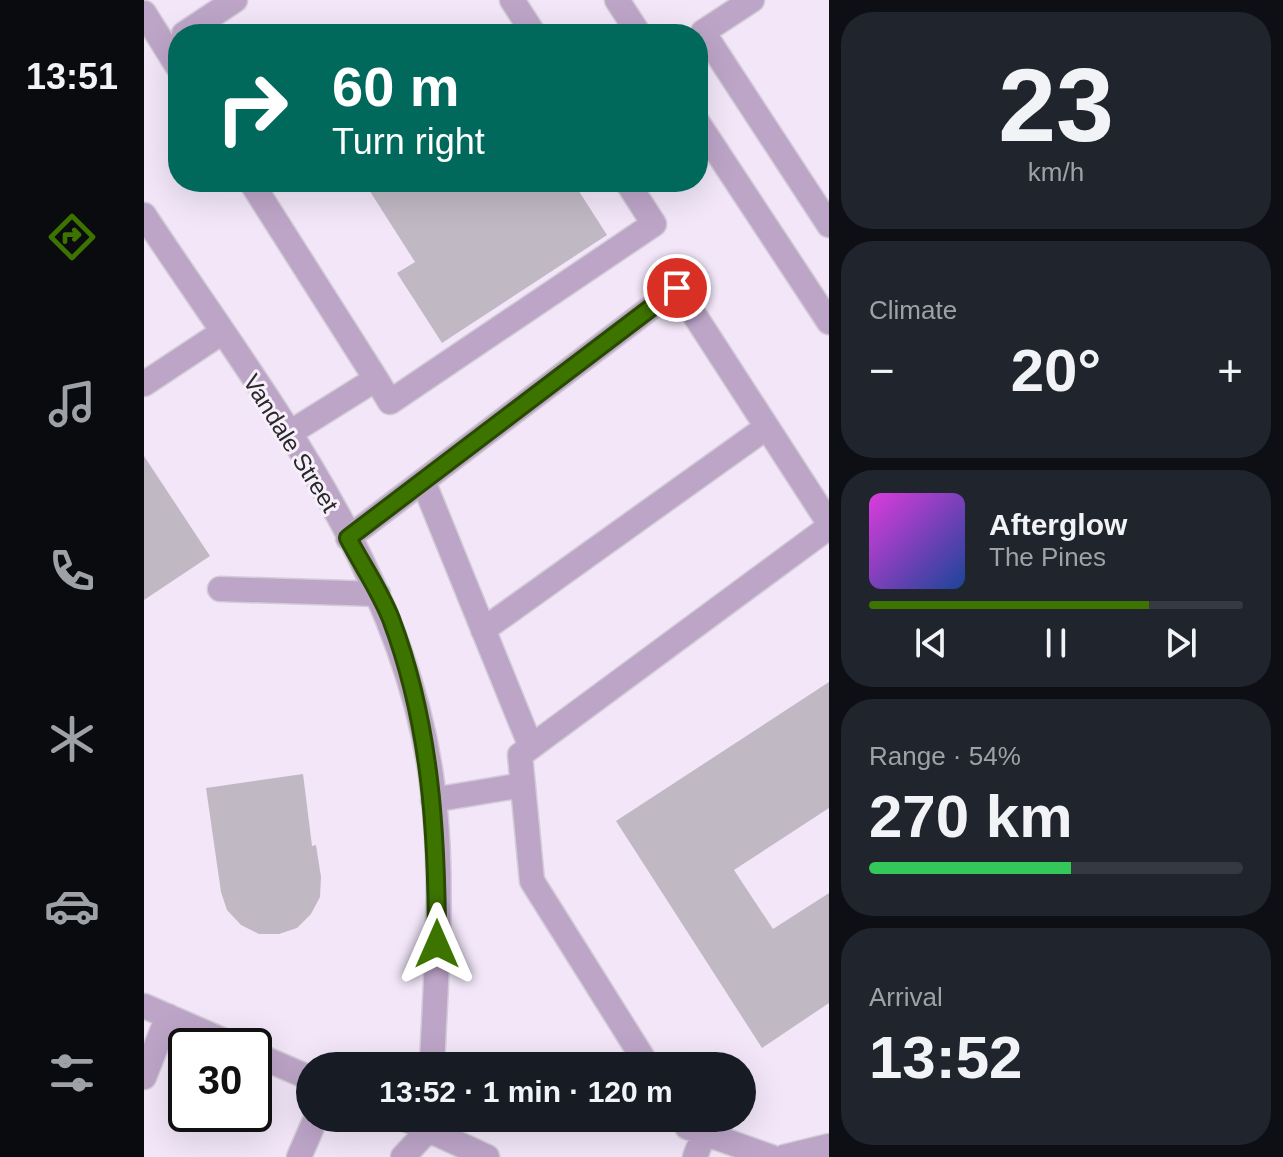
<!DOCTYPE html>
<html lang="en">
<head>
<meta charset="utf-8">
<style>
  body { margin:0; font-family:Helvetica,sans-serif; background:#20242c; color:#f1f3f6; height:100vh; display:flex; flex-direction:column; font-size:30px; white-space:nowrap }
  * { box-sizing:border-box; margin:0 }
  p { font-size:26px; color:#9ea1a6 }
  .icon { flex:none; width:44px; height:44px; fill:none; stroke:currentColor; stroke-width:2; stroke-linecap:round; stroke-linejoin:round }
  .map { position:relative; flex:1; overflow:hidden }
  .details { display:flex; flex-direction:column; gap:12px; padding:12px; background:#0d0f14; width:454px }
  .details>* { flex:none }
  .banner { position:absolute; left:24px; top:24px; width:540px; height:168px; border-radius:32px; box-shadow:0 8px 32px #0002; background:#00695c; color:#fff; overflow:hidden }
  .speed { position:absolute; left:24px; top:1028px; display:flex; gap:16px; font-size:40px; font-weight:700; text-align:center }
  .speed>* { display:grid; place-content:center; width:104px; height:104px; border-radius:50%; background:#171b24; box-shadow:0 8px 32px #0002; line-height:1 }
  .speed .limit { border:4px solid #111; border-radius:12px; background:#fff; color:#111 }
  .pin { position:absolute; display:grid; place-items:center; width:68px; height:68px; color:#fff; margin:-34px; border:4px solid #fff; border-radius:50%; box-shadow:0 2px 8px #0007 }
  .me { position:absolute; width:88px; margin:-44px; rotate:0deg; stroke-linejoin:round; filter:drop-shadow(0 0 6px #0008) }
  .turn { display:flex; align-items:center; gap:28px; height:168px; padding:0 32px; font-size:36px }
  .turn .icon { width:104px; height:104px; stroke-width:2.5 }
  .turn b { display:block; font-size:56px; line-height:68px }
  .big { font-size:60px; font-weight:700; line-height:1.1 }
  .details .widget { flex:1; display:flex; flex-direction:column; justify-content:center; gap:12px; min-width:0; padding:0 28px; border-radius:32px; background:#20242c }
  .details .dial { align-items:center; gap:0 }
  .dial b { font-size:104px; line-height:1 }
  .song { display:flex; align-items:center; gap:24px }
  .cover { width:96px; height:96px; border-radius:12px; background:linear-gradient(135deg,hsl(300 70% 55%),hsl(220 70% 35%)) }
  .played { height:8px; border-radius:4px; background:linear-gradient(90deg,#3d7400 75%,#363941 75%) }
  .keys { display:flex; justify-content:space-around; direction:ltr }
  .heat { display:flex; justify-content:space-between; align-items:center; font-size:44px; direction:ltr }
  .charge { height:12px; border-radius:6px; background:linear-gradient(90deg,#34c759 54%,#363941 0) }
  .trip { position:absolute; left:152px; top:1052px; width:460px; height:80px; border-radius:40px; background:#171b24; box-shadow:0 8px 32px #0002; font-weight:700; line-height:80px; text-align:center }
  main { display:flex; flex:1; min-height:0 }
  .menu { display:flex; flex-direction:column; width:144px; justify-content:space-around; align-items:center; background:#090b0e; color:#9ea1a6 }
  .menu .icon { width:56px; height:56px }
  .menu .selected { color:#3d7400 }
  .menu b { font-size:36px; color:#f1f3f6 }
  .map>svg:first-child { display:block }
  .built { fill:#f2e6f8; fill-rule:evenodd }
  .building { fill:#c0b9c4 }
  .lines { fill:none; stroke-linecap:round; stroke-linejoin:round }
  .minor-casing { stroke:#d2ccd6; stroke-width:27 }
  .minor { stroke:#bda5c8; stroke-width:24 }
  .route-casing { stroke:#284b00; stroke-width:20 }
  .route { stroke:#3d7400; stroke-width:14 }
  .labels { text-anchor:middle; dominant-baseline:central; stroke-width:6; stroke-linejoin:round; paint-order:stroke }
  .street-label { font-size:24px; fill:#2b282c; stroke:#f7f0fb }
</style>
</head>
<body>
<main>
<nav class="menu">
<b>13:51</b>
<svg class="icon selected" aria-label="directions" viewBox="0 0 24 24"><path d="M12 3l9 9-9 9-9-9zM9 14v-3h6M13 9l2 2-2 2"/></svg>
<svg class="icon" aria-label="music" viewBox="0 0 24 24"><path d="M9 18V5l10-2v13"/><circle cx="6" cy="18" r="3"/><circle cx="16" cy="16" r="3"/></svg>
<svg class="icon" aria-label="phone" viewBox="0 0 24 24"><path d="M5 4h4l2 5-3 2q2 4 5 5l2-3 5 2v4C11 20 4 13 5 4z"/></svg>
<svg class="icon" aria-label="climate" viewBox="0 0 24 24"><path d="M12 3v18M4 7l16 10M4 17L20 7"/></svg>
<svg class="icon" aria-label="car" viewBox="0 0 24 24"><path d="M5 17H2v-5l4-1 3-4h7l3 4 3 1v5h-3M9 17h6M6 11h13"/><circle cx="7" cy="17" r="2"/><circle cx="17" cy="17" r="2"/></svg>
<svg class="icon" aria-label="filters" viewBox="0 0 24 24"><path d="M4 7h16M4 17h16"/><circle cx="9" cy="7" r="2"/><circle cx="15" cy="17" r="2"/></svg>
</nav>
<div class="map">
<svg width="685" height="1157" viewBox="0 0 685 1157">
  <rect width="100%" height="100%" fill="#f7f0fb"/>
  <!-- built -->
  <path class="built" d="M0,0h685v1157h-685zM34,34h520v148h-520zM42,1046h68v68h-68zM166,1066h432v52h-432z"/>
  <!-- building -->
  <path class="building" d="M220,182h209l34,53 -165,108 -45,-70 18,-11z
    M0,456l66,100 -66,44z
    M685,682v126l-95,62 39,59 56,-36v110l-67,45 -146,-227z
    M159,774l9,72 4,-1 5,32 -1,20 -9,17 -14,14 -18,6h-20l-18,-9 -14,-15 -6,-18 -15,-104z"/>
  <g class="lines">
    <defs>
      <path id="minor" d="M368,0l22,34
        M473,0l22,34
        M608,0l-49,32 126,193
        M0,13l34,54
        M40,34l51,-34
        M554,123l131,199
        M107,182l125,197 -88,55
        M0,215c114,173 257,350 287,561 14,95 5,194 1,290
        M232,379l14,23 264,-178 -27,-42
        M0,384l77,-51
        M279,481l108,266
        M204,538l329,-250 152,235
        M76,589l158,5
        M339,630l284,-203
        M289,800l90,-15
        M0,1006l92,40
        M110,1054l56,24
        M504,1066l-116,-185 -12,-126 309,-228
        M0,1077l24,-61
        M259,1118l84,39
        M538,1118l5,9 84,30
        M155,1157l17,-39
        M259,1157l26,-28v-11
        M551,1157l9,-24
        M640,1157l45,-11"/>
    </defs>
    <!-- minor casing -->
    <use href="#minor" class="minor-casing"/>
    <!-- minor -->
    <use href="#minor" class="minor"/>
  </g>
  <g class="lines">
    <defs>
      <path id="route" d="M293,944c0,-111 -6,-219 -46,-325 -11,-28 -29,-54 -43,-81l329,-250"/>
    </defs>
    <!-- route casing -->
    <use href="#route" class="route-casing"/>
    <!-- route -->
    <use href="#route" class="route"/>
  </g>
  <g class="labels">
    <!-- street labels -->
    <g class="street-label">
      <text transform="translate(147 443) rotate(58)">Vandale Street</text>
    </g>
  </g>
</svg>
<div class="speed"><div class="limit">30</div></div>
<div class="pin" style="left:533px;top:288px;background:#d93025"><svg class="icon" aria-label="arrive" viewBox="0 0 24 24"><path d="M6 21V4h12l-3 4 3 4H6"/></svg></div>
<svg class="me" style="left:293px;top:944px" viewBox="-20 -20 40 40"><path d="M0-17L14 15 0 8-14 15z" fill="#3d7400" stroke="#fff" stroke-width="4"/></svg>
<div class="trip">13:52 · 1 min · 120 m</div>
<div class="banner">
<div class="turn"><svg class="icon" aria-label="right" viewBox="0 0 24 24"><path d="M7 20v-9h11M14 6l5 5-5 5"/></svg><div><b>60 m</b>Turn right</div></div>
</div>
</div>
<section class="details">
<div class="widget dial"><b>23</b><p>km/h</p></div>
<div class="widget"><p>Climate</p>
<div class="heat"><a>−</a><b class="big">20°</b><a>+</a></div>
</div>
<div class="widget">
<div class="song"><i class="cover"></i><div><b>Afterglow</b><p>The Pines</p></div></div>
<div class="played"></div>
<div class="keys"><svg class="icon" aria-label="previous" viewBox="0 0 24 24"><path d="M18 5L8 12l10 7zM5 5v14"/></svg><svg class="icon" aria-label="pause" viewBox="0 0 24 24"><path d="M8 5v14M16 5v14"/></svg><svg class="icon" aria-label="next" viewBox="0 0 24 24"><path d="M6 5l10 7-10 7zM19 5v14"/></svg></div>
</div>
<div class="widget"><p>Range · 54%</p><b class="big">270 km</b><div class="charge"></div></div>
<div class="widget"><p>Arrival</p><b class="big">13:52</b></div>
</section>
</main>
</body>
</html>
